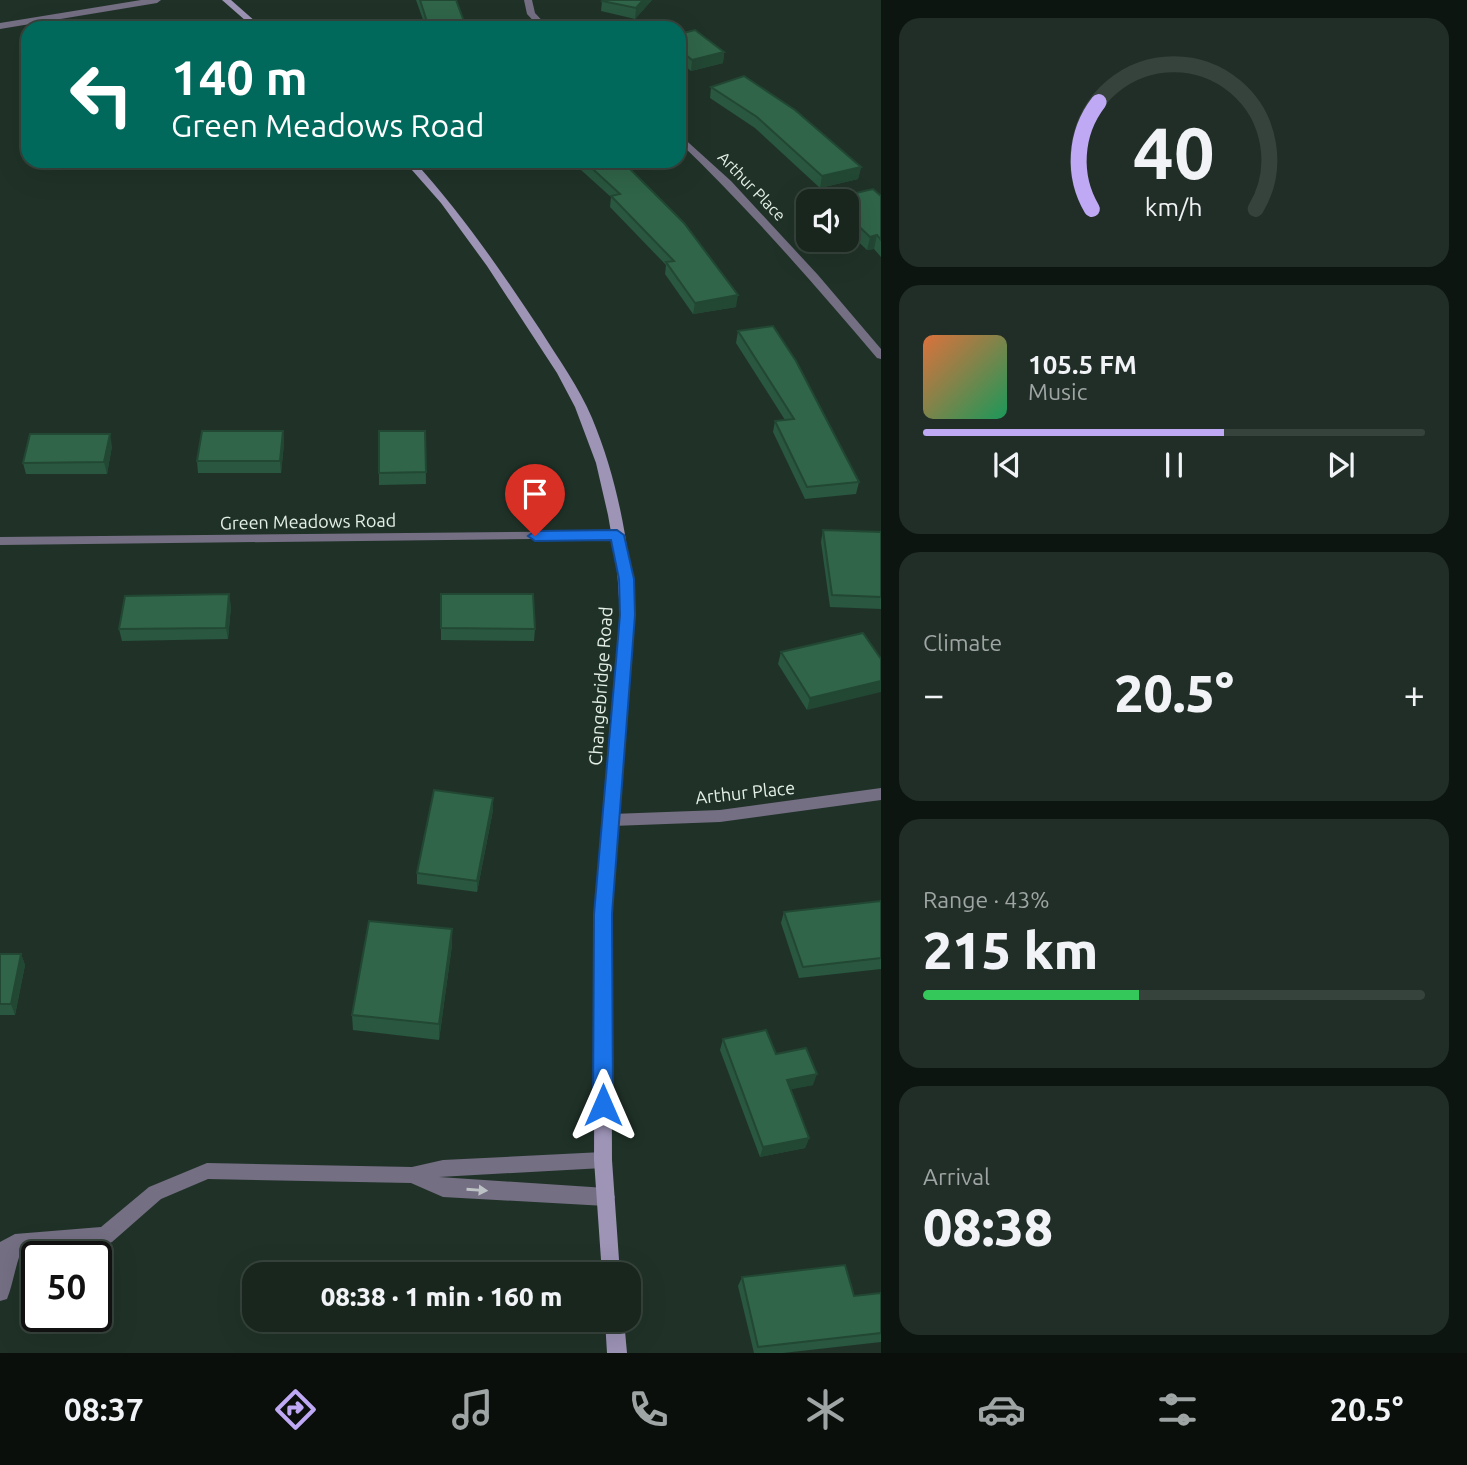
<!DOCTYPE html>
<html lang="en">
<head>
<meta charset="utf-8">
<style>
  body { margin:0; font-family:Ubuntu,sans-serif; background:#212e27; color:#f1f3f6; height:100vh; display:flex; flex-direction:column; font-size:26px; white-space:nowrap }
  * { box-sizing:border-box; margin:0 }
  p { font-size:23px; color:#9fa5a4 }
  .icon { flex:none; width:38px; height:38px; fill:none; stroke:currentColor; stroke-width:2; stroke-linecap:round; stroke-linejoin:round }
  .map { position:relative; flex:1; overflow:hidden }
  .side { display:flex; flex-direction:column; gap:18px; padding:18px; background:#0d1510; width:586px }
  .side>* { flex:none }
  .banner { position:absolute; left:21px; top:21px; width:665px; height:147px; border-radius:21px; box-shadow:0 7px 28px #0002,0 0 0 2px #36433c; background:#00695c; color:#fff; overflow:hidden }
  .controls { position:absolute; left:796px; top:189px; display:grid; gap:14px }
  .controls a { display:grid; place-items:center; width:63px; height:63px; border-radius:14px; background:#18261e; box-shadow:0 7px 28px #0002,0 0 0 2px #36433c; font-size:35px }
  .speed { position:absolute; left:21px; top:1241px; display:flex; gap:14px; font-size:35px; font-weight:700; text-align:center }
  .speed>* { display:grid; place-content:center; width:91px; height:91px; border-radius:50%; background:#18261e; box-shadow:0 7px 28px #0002,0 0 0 2px #36433c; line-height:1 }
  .speed .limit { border:4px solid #111; border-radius:10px; background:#fff; color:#111 }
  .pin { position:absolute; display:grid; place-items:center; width:60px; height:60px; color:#fff; margin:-72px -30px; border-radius:50% 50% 50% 0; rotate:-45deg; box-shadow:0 0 7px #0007 }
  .pin .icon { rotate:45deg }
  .me { position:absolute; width:77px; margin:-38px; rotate:0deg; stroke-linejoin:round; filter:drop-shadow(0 0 5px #0008) }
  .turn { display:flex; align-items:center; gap:24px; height:147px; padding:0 35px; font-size:32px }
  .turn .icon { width:91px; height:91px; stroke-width:2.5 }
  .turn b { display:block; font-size:49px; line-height:60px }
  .big { font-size:52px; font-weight:800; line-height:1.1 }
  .side .widget { flex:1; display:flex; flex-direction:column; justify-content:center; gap:10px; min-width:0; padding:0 24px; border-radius:21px; background:#212e27 }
  .side .dial { align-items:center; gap:0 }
  .dial svg { height:182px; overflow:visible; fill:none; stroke:#36433c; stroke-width:7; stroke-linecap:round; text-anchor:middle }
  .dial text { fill:#f1f3f6; stroke:none }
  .song { display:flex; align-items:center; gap:21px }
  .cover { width:84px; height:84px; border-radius:10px; background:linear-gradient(135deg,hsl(20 70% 55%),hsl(150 70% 35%)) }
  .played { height:7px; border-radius:4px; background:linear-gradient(90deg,#bfa9f4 60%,#36433c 60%) }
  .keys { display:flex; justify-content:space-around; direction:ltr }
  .heat { display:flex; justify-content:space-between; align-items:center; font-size:38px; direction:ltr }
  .charge { height:10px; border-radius:5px; background:linear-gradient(90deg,#34c759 43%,#36433c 0) }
  .trip { position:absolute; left:242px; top:1262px; width:399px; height:70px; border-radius:21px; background:#18261e; box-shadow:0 7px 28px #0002,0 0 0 2px #36433c; font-weight:800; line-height:70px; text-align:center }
  .tabs { display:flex; height:112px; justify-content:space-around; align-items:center; background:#0a0f0c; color:#9fa5a4 }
  .tabs .icon { width:49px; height:49px }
  .tabs .on { color:#bfa9f4 }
  .tabs b { font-size:32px; color:#f1f3f6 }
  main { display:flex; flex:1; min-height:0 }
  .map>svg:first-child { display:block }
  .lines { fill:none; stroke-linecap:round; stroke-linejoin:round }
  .service { fill:#756f84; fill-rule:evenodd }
  .minor { fill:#756f84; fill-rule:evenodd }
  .secondary { fill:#9d94b6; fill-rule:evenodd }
  .wall { fill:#29573f }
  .shaded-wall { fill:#224733 }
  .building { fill:#306549; stroke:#224733; stroke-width:2 }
  .oneway { fill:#bdc2c5 }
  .route { fill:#1a73e8; stroke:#114b97; stroke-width:2 }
  .labels { text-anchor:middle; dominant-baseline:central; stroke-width:5; stroke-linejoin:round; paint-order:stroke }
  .far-street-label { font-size:16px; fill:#e4efe8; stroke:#203228 }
  .street-label { font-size:18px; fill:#e4efe8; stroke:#203228 }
</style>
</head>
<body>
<main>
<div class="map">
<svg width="881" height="1353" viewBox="0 0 881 1353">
  <rect width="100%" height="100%" fill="#203228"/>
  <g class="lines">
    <!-- service -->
    <path class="service" d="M141,0h20l-4,3 -157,26v-6z
      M603,1152l6,2 3,6 -3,6 -6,2 -164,9 167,11 6,3 3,6 -3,6 -6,3 -163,-9 -32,-14 -203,-4 -47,20 -49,43 -7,3 -84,7c-6,15 -8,32 -14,47l-7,2v-59l15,-8 86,-7 48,-40 58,-24 205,4 31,-7z"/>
    <!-- minor -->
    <path class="minor" d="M524,0h8l3,13 14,15h-9l-13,-14z
      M679,134l52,47 87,94 63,74v10l-4,-1c-63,-74 -127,-148 -198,-216z
      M617,531l5,1 1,3 -1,3 -622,7v-8z
      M881,788v12l-161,22 -108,4 -5,-2 -3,-4 3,-4 5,-2 108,-4z"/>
    <!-- secondary -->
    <path class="secondary" d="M222,0h9l32,28h-9z
      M404,161h10c48,53 88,111 127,170 18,29 38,56 51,87 26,62 38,130 42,197l-23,299 1,246 8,114h-18l-8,-114 1,-246 25,-299 -3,-48 -9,-52 -12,-52 -21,-56 -18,-34 -70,-107 -46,-63z
      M605,1320h19l3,33h-20z"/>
  </g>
  <!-- wall -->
  <path class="wall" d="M416,0h40l9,24 6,4h-45z
    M652,0l-17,19 -34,-8 1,-10z
    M679,34l45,18 -1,11 -32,8 -12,-10z
    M711,87l150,80 -3,12 -38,9 -65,-60 -45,-30z
    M571,161h58v7l107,139 -43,7 -28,-40 1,-9 -56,-58 1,-10z
    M881,196v61l-7,-8 -7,1 -20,-19v-30h-17v-2z
    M738,331l121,151 -3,12 -51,5 -32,-67 2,-11 10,-1 -49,-77z
    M283,431l1,12 -3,30h-83l-1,-12z
    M379,431h46l1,53 -47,1z
    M112,446l-5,28h-81l-3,-11z
    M823,530l58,2v77l-51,-2 -9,-65z
    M441,594l94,35 -1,12 -93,-1z
    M231,606l-3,33 -106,2 -3,-12z
    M863,633l-56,77 -29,-46 3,-12z
    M493,810l-16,82 -60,-8v-11z
    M881,901v68l-82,9 -18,-55 3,-11z
    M452,929v16l-13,95 -86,-10 -1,-15z
    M0,954h21l4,11 -10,50h-15z
    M723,1039l53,15 37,31 -23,4 19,49 -4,10 -45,9 -40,-107z
    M742,1277l112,19 27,-3v49l-98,11h-29l-16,-67z"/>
  <!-- shaded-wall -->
  <path class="shaded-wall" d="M643,0h9l-17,19 1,-11z
    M724,52l-1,11 -32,8 1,-11z
    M625,161h4l-1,10 -5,-9z
    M861,167l-3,12 -38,9 2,-12z
    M877,235l-3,14 -7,1 3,-13z
    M738,295l-2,12 -43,7 2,-11z
    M283,431l1,12 -3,30 -1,-12z
    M110,434l2,12 -5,28 -3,-12z
    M229,594l2,12 -3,33 -2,-11z
    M881,681v11l-74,18 3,-12z
    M493,798v12l-16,82v-11z
    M452,929v16l-13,95v-16z
    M21,954l4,11 -10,50 -4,-11z
    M817,1074l-4,11 -30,6 4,-11z
    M809,1138l-4,10 -45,9 3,-10z"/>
  <!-- building -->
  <path class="building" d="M420,0h36l9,24 6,4h-42z
    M603,0h40l-7,8 -34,-7z
    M695,30l29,22 -32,8 -13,-11v-15z
    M744,76l51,34 66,57 -39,9 -65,-59 -46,-30z
    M584,161h41l-2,1 61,61 54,72 -43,8 -29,-41 8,-1 -63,-65 9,-2z
    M873,189l8,7v44l-4,-5 -7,2 -23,-22v-14h-14l-3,-2z
    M773,326l23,35 63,121 -52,5 -32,-66 19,-2 -56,-88z
    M202,431h81l-3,30h-83z
    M379,431h46l1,41 -47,1z
    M30,434h80l-6,28 -81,1z
    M823,530l58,2v65l-49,-2z
    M229,594l-3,34 -107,1 6,-33z
    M441,594h92l2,35 -94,-1z
    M863,633l18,26v22l-71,17 -29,-46z
    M434,790l59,8 -16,83 -60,-8z
    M881,901v57l-78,9 -19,-55z
    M369,921l83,8 -13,95 -87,-9z
    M0,954h21l-10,50h-11z
    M766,1030l10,24 30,-6 11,26 -30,6 22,58 -46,9 -40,-108z
    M845,1265l9,31 27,-3v40l-123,14 -16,-70z"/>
  <!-- one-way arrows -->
  <defs><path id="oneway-solid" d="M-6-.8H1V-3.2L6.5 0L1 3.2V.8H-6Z" transform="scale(1.75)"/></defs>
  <use class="oneway" href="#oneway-solid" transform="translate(477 1190) rotate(4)"/>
  <!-- route -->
  <path class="route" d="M617,530l7,5 10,44 1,36 -23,299 1,191 -3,7 -7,2 -7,-2 -3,-7 1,-191 26,-299 -1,-36 -8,-39 -76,1 -7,-5 7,-5z"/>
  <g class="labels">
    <!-- far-street labels -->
    <g class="far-street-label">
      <text transform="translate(752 186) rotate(46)">Arthur Place</text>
    </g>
    <!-- street labels -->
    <g class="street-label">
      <text transform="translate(308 521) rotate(-1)">Green Meadows Road</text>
      <text transform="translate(600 686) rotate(-86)">Changebridge Road</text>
      <text transform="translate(745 792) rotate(-6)">Arthur Place</text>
    </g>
  </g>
</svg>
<div class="controls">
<a><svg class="icon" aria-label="sound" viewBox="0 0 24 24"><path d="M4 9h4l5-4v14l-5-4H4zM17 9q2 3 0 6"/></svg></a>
</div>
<div class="speed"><div class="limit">50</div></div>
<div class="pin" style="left:535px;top:536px;background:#d93025"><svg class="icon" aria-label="arrive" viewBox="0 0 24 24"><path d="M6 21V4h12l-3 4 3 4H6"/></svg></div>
<svg class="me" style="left:603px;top:1105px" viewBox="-20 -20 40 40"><path d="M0-17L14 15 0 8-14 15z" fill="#1a73e8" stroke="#fff" stroke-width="4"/></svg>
<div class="trip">08:38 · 1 min · 160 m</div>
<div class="banner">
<div class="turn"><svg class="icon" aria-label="left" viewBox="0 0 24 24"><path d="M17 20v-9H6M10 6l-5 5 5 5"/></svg><div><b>140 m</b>Green Meadows Road</div></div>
</div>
</div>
<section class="side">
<div class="widget dial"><svg viewBox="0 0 100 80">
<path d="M14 69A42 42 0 1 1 86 69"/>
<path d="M14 69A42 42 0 0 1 17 22" stroke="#bfa9f4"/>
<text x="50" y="56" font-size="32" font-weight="700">40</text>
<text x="50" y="72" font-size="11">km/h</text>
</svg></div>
<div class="widget">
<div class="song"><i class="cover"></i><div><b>105.5 FM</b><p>Music</p></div></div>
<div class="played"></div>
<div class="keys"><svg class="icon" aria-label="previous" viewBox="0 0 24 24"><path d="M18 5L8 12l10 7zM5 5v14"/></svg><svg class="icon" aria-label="pause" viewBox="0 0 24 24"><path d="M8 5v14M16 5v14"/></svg><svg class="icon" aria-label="next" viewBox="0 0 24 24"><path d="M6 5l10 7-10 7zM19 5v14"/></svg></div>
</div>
<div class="widget"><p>Climate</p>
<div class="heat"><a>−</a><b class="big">20.5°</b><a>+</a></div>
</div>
<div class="widget"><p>Range · 43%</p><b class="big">215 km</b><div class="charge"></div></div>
<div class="widget"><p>Arrival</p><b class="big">08:38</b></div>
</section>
</main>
<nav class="tabs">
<b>08:37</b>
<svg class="icon on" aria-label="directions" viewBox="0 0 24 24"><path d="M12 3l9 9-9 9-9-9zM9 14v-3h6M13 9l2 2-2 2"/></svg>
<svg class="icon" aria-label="music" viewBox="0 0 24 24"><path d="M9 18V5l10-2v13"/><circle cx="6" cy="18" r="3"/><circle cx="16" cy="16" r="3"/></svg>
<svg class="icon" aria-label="phone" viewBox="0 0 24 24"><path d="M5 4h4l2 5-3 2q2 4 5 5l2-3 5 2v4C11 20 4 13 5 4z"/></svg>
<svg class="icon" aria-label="climate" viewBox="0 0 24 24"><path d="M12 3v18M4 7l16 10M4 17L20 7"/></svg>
<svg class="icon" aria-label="car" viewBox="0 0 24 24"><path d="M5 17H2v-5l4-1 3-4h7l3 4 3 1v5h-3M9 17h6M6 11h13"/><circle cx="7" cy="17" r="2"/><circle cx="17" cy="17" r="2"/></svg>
<svg class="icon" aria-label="filters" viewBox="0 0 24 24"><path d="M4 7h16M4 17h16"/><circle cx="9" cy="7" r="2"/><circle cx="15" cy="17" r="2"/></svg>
<b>20.5°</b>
</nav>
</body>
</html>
